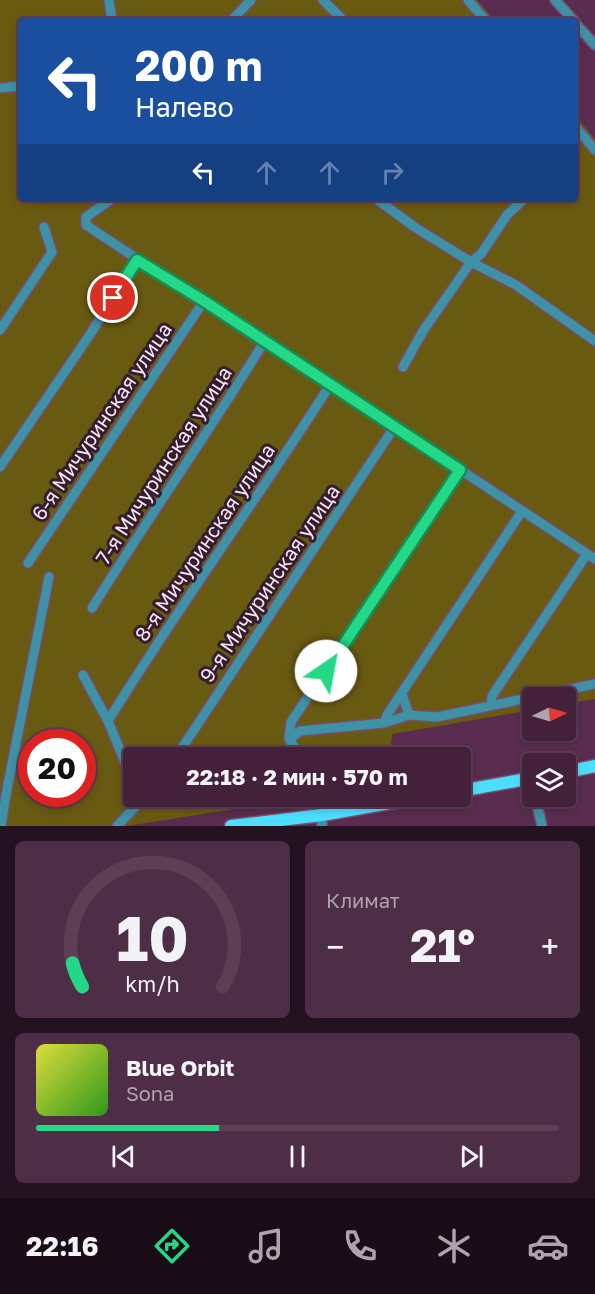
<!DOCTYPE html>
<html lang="ru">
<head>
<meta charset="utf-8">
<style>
  body { margin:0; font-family:"Golos Text",sans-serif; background:#4e2e46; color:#f1f3f6; height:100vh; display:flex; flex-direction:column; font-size:22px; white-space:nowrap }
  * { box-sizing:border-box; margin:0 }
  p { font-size:20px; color:#afa3af }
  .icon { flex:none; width:33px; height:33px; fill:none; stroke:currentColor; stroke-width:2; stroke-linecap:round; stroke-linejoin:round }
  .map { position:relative; height:826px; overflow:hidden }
  .details { display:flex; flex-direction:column; gap:15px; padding:15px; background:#251220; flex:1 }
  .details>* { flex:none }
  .guide { position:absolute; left:18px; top:18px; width:560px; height:183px; border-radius:6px; box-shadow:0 3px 9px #0003,0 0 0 2px #5c3e55; background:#1a4fa0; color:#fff; overflow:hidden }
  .needle { width:39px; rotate:85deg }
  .buttons { position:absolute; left:522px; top:687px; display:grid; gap:12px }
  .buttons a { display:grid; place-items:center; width:54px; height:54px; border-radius:6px; background:#44213b; box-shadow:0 3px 9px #0003,0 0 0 2px #5c3e55; font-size:30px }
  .speed { position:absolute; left:18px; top:729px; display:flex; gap:12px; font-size:30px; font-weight:700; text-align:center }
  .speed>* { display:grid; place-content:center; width:78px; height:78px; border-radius:50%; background:#44213b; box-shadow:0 3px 9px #0003,0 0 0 2px #5c3e55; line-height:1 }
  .speed .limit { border:9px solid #d22; background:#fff; color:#111 }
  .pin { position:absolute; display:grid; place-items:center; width:51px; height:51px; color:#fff; margin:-26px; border:3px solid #fff; border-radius:50%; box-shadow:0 2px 6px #0007 }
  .me { position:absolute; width:66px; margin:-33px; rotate:33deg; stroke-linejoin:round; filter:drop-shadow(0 0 4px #0008) }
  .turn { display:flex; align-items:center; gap:21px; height:126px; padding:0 18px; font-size:27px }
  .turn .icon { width:78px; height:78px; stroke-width:2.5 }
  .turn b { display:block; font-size:42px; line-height:51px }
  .lanes { display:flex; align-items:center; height:57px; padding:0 18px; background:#0003; justify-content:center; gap:30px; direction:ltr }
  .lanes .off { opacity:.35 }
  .big { font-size:45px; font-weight:700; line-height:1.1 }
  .details .tile { flex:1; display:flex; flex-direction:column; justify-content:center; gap:9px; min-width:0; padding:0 21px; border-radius:9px; background:#4e2e46 }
  .details .dial { align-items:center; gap:0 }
  .dial svg { height:156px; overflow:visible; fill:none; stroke:#5c3e55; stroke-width:7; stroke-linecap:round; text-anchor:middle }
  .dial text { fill:#f1f3f6; stroke:none }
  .song { display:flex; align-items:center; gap:18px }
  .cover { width:72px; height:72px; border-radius:9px; background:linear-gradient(135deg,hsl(60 70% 55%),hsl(110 70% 35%)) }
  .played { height:6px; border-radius:3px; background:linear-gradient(90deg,#23d886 35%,#5c3e55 35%) }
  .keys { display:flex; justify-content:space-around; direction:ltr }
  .heat { display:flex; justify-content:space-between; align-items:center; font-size:33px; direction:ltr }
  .details .tiles { flex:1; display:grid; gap:15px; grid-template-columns:1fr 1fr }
  .tile:last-child { grid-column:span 2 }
  .trip { position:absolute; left:123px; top:747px; width:348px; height:60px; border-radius:6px; background:#44213b; box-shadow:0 3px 9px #0003,0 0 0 2px #5c3e55; font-weight:700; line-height:60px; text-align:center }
  .tab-bar { display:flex; height:96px; justify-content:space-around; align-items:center; background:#1b0d18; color:#afa3af }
  .tab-bar .icon { width:42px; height:42px }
  .tab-bar .selected { color:#23d886 }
  .tab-bar b { font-size:27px; color:#f1f3f6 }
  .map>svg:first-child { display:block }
  .green { fill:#695a11; fill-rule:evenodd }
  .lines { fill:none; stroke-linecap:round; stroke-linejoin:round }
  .minor-casing { stroke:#774d6d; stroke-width:12 }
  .major-casing { stroke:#774d6d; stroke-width:15 }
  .minor { stroke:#3f91a5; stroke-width:9 }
  .major { stroke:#4dddfe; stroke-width:12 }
  .route-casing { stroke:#178c57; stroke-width:15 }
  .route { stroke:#23d886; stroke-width:10 }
  .labels { text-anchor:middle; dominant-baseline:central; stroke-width:6; stroke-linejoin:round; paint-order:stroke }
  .street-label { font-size:20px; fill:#fce4f5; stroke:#331e2d }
</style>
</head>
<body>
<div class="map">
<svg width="595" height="826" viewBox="0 0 595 826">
  <rect width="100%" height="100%" fill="#5a2c4f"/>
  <!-- green -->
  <path class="green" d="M0,0h477l18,21h-474v177h553l1,-83 20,24v560l-29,5v-6h-34v12l-140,24 -2,23 -256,1v38l176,1 -183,29h-127zM32,742h50v52h-50z"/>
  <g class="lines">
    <defs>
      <path id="minor" d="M109,0l3,21
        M323,0l21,21
        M468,0l18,21
        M555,0l19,21
        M231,21l20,-21
        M574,22l21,23
        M0,88l21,-2
        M574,125l21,25
        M113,198l-27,19v8c169,112 340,221 509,334
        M375,198l41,30 55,34 45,23 79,56
        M0,330l52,-78 -8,-25
        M403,367l20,-36 48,-69 10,-8 26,-39 18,-17
        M0,467l89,-131 48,-76
        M28,563l176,-262
        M92,608c56,-90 117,-176 172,-266
        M83,675l25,46 26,63
        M402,694l7,21
        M491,706l1,-10 95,-142
        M108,721c71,-115 150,-223 222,-336
        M384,723l3,-8 135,-204
        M289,739l2,-17 169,-252
        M172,758l4,-1 219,-331
        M302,758l-13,-19 11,-8 84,-8 25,-8 28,2 158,-33
        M321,796l1,30
        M535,796l7,30
        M1,826l6,-37 42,-212
        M117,826l20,-21 1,-9"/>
      <path id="major" d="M566,772l29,-6
        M460,791l72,-13
        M231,826l91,-11 107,-19"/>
    </defs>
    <!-- minor casing -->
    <use href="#minor" class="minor-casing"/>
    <!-- major casing -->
    <use href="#major" class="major-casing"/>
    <!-- minor -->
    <use href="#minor" class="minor"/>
    <!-- major -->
    <use href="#major" class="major"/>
  </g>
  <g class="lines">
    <defs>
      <path id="route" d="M113,298l24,-38 67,41 256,169 -134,201"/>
    </defs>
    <!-- route casing -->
    <use href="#route" class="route-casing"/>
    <!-- route -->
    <use href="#route" class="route"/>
  </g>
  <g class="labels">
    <!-- street labels -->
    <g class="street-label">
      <text transform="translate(101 421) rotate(-56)">6-я Мичуринская улица</text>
      <text transform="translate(163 465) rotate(-57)">7-я Мичуринская улица</text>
      <text transform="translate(204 542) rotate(-56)">8-я Мичуринская улица</text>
      <text transform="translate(269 583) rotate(-56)">9-я Мичуринская улица</text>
    </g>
  </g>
</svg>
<div class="buttons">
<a><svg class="needle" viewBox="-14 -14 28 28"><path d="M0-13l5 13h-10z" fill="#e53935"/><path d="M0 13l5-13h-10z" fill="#afa3af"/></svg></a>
<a><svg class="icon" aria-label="layers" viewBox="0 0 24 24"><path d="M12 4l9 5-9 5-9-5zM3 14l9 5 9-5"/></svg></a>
</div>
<div class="speed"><div class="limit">20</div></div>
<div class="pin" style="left:113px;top:298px;background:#d93025"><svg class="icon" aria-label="arrive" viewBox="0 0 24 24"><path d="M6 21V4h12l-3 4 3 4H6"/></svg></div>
<svg class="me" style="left:326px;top:671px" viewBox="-20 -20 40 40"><circle r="19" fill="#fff"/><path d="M0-13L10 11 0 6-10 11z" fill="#23d886"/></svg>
<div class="trip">22:18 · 2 мин · 570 m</div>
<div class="guide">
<div class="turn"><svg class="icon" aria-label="left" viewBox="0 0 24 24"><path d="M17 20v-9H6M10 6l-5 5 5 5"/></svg><div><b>200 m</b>Налево</div></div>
<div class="lanes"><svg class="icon" aria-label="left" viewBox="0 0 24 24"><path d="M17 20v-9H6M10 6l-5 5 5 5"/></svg><svg class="icon off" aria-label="ahead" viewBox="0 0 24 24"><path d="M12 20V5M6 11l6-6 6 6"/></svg><svg class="icon off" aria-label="ahead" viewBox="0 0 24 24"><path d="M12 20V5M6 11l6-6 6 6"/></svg><svg class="icon off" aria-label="right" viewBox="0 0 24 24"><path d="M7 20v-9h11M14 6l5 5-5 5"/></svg></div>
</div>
</div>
<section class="details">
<div class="tiles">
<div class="tile dial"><svg viewBox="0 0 100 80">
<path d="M14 69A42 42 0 1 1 86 69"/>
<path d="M14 69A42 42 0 0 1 9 57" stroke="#23d886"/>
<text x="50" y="56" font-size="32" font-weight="700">10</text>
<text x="50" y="72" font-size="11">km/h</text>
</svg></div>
<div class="tile"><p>Климат</p>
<div class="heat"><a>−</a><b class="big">21°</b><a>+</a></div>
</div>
<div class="tile">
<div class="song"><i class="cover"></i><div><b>Blue Orbit</b><p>Sona</p></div></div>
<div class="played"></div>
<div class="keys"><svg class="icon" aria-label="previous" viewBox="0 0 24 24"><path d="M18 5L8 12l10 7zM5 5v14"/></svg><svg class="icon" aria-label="pause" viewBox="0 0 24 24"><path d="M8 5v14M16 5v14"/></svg><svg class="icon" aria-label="next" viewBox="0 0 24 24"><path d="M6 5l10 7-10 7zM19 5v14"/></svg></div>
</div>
</div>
</section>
<nav class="tab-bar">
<b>22:16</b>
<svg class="icon selected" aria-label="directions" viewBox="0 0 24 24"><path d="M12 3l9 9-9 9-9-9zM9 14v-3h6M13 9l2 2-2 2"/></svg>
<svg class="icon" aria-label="music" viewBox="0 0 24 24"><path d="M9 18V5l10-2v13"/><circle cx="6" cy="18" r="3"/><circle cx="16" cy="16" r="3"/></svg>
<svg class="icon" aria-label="phone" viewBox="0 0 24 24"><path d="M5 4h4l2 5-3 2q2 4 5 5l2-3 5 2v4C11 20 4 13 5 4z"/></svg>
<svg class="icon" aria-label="climate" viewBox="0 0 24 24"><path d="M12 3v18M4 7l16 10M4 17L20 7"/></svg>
<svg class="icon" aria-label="car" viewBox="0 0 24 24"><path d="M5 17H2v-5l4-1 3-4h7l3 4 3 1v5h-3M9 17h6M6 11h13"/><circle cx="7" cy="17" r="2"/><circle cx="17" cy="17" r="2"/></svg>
</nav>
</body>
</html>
